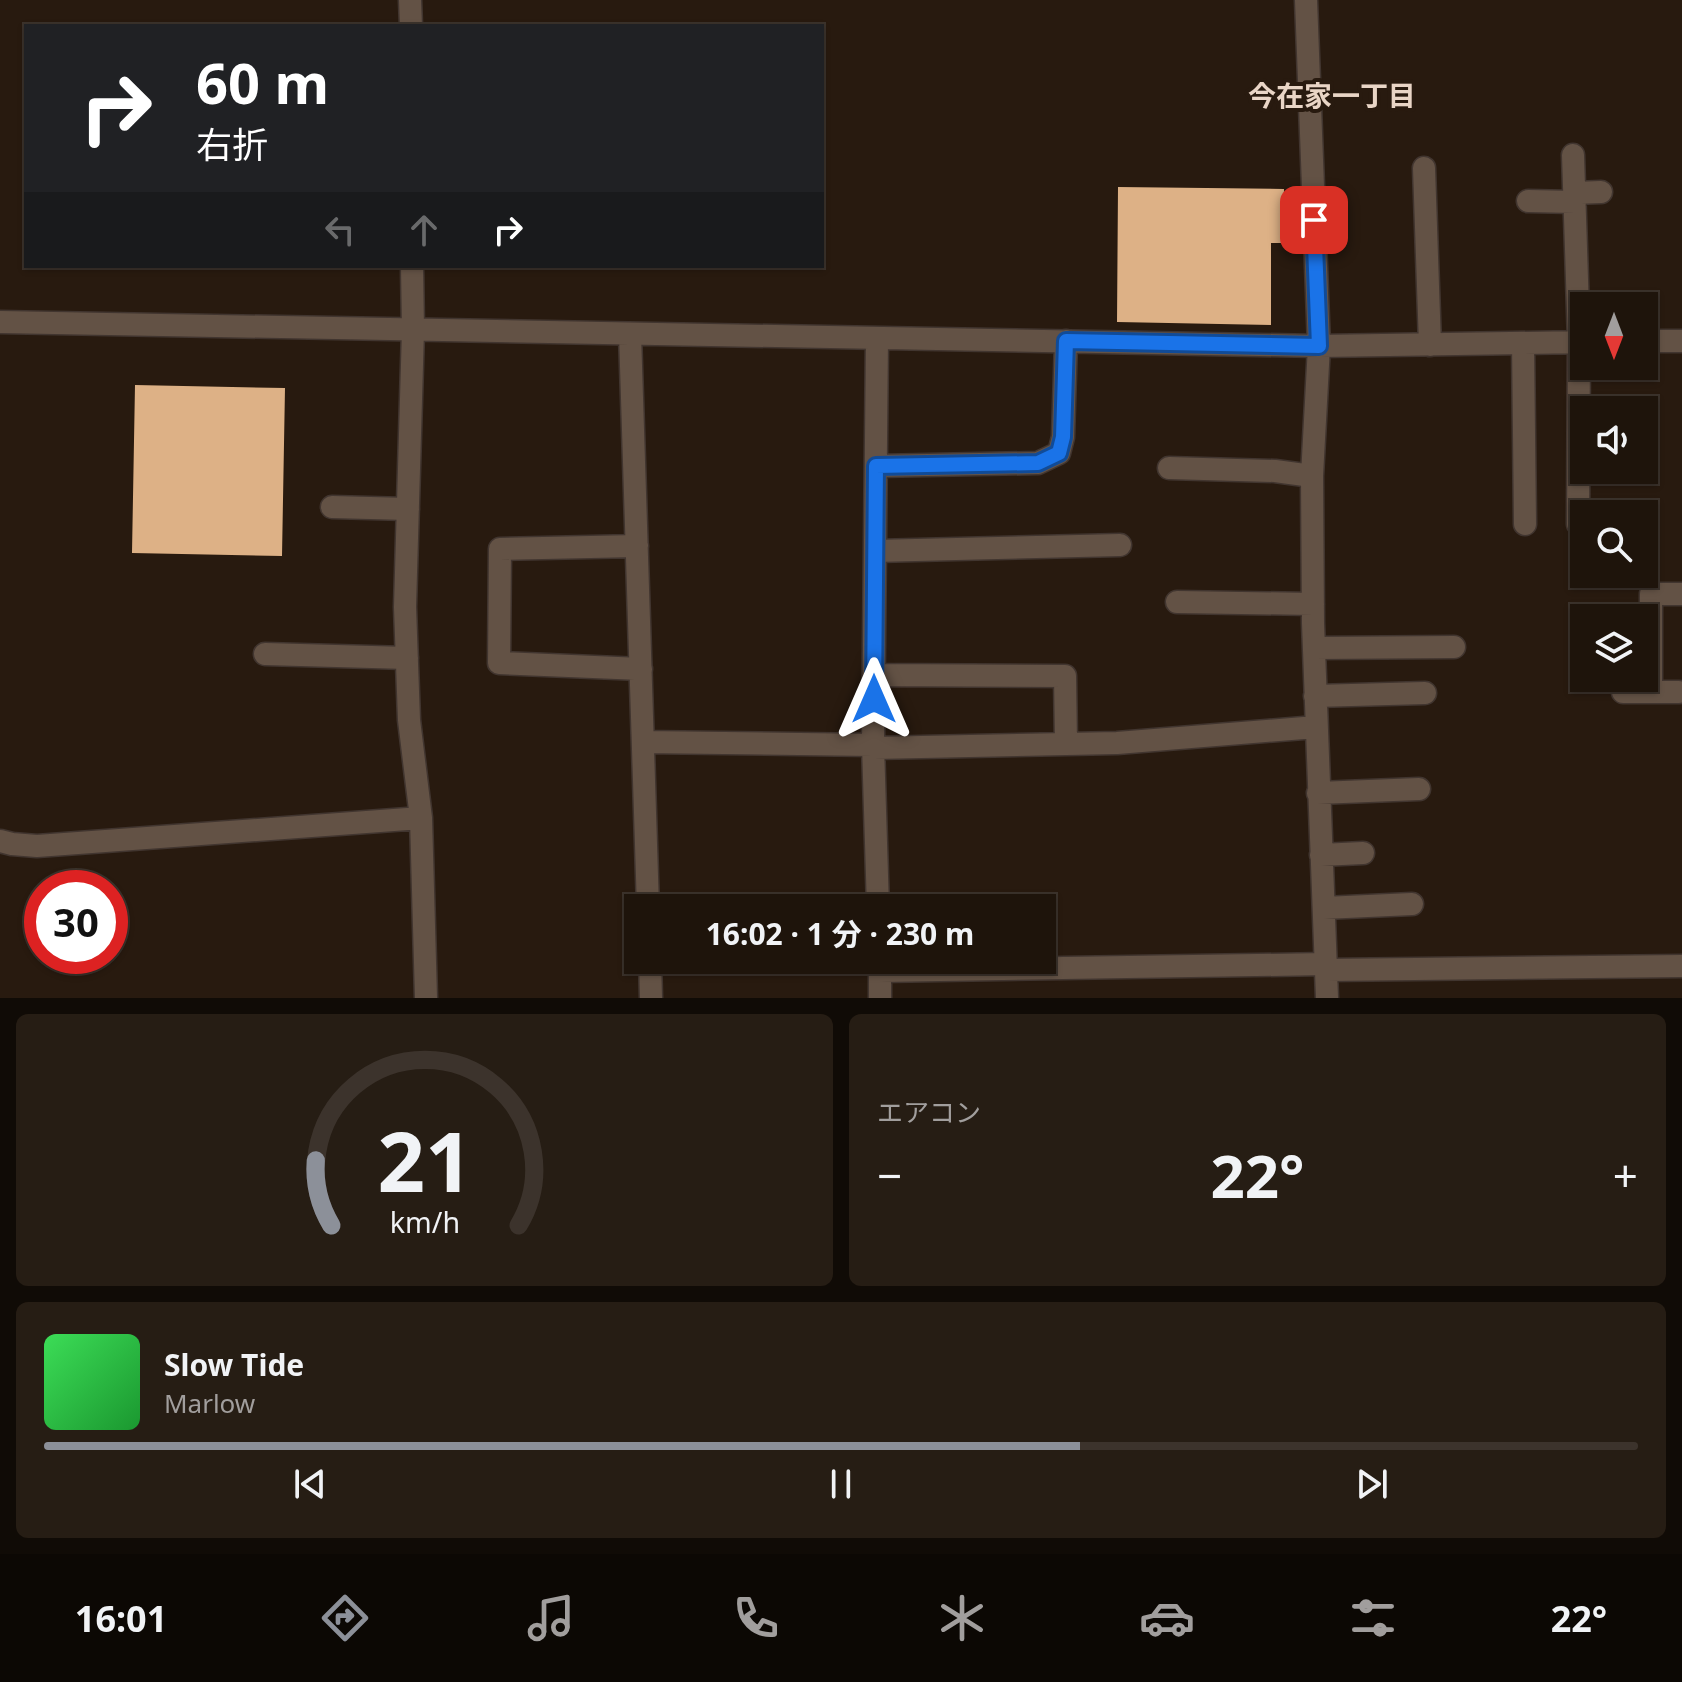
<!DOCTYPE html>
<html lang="ja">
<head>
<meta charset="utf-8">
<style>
  body { margin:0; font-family:"Noto Sans","Noto Sans JP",sans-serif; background:#261d14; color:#f1f3f6; height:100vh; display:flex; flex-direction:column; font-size:30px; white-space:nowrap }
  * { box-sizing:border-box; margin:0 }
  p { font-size:26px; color:#a19e9d }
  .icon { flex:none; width:44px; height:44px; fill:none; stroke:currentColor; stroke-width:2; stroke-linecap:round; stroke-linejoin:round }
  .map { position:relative; height:998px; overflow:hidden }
  .side { display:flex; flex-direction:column; gap:16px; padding:16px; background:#100b06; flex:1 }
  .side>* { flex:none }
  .hud { position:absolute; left:24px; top:24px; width:800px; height:244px; border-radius:0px; box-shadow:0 2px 6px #0004,0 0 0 2px #3c332c; background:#202124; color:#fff; overflow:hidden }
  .needle { width:52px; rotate:180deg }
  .fabs { position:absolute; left:1570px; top:292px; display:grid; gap:16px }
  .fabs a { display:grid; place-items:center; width:88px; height:88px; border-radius:0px; background:#1e140b; box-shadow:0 2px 6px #0004,0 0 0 2px #3c332c; font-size:40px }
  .speed { position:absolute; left:24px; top:870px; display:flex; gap:16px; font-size:40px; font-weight:700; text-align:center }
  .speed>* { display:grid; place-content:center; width:104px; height:104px; border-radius:50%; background:#1e140b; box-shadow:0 2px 6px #0004,0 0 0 2px #3c332c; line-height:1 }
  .speed .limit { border:12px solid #d22; background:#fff; color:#111 }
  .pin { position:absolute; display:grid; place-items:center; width:68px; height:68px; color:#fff; margin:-34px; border-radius:16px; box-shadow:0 4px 12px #0006 }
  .me { position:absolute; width:88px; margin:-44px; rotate:0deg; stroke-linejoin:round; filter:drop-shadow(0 0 6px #0008) }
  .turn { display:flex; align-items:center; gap:28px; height:168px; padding:0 40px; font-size:36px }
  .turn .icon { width:104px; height:104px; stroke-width:2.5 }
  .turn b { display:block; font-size:56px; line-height:68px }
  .lanes { display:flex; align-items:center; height:76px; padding:0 40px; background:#0003; justify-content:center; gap:40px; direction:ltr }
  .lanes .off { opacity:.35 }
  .big { font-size:60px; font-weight:700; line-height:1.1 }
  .side .card { flex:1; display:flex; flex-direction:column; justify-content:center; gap:12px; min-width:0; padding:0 28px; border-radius:12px; background:#261d14 }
  .side .dial { align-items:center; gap:0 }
  .dial svg { height:208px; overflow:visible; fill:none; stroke:#3c332c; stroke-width:7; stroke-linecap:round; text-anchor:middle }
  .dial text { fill:#f1f3f6; stroke:none }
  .song { display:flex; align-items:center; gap:24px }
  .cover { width:96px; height:96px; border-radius:12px; background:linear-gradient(135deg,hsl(130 70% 55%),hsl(130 70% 35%)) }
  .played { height:8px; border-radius:4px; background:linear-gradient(90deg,#8c9099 65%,#3c332c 65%) }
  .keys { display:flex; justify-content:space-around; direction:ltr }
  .heat { display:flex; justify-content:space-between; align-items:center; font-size:44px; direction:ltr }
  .side .tiles { flex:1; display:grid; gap:16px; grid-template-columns:1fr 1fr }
  .card:last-child { grid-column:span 2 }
  .trip { position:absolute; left:624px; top:894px; width:432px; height:80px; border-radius:0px; background:#1e140b; box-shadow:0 2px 6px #0004,0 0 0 2px #3c332c; font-weight:700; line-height:80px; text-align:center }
  .menu { display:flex; height:128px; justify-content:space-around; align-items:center; background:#0c0804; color:#a19e9d }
  .menu .icon { width:56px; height:56px }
  .menu .active { color:#8c9099 }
  .menu b { font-size:36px; color:#f1f3f6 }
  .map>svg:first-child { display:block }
  .building { fill:#ddb186 }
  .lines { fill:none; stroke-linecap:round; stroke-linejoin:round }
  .minor-casing { stroke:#41352f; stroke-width:25 }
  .minor { stroke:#635245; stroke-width:22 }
  .route-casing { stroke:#114b97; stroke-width:20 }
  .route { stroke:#1a73e8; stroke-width:14 }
  .labels { text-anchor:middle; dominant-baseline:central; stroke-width:8; stroke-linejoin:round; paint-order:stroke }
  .neighbourhood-label { font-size:28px; font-weight:bold; fill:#e9d5c6; stroke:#281a0f }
</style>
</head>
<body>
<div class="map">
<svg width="1682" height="998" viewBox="0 0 1682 998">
  <rect width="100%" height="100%" fill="#281a0f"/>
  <!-- building -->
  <path class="building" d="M1118,187l166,2 -1,54h-12v82l-154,-3z
    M135,385l150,3 -3,168 -150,-3z"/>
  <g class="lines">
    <defs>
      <path id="minor" d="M410,0l1,26
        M1306,0l13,346 -7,130 1,147 14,375
        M1573,155l6,187 -1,182
        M1424,168l6,177
        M1574,193l27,-1
        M1528,201l47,1
        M412,266l1,64 -8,277 4,113 12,98 5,180
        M0,322l1319,24 265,-4
        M630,334l18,574
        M877,338l-4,407 5,163
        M1644,341h38
        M1523,343l2,181
        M876,466l162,-3 21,-10 4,-16 3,-96
        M1169,468l106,3 37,5
        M332,507l76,2
        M637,546l-137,3 -1,114 142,6
        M875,551l245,-6
        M1177,602l136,2
        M1314,648l140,-1
        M265,654l142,4
        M874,675l191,1 1,68
        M1623,692h56
        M1651,692v-98h31
        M1315,696l110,-3
        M643,742l230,3
        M874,748l243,-5 199,-16
        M1318,793l101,-4
        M0,841l12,3 25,2 384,-28
        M1321,855l42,-2
        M1324,908l88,-4
        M650,960l1,38
        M880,960v38
        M1327,970l355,-4
        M880,971l446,-7"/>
    </defs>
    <!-- minor casing -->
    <use href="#minor" class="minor-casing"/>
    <!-- minor -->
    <use href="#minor" class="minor"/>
  </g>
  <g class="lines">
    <defs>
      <path id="route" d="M874,699l2,-233 162,-3 21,-10 4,-16 3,-96 253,5 -5,-126"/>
    </defs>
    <!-- route casing -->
    <use href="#route" class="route-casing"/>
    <!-- route -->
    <use href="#route" class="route"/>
  </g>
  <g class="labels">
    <!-- neighbourhood labels -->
    <g class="neighbourhood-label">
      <text x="1332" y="95">今在家一丁目</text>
    </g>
  </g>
</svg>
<div class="fabs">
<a><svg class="needle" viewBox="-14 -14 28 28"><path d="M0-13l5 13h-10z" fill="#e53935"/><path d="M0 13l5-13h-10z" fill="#a19e9d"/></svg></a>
<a><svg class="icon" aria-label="sound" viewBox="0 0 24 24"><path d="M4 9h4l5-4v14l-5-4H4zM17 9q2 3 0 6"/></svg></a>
<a><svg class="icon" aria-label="search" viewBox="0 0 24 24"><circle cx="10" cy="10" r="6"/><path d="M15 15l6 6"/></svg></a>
<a><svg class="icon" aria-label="layers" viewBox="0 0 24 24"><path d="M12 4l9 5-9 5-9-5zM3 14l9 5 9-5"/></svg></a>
</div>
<div class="speed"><div class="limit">30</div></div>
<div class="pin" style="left:1314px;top:220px;background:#d93025"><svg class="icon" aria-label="arrive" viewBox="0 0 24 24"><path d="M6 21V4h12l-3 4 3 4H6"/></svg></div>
<svg class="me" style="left:874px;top:699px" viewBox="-20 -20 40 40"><path d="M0-17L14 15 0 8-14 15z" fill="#1a73e8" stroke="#fff" stroke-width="4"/></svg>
<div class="trip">16:02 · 1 分 · 230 m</div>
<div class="hud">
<div class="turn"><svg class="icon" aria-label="right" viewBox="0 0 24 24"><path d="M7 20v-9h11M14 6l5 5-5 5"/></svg><div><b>60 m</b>右折</div></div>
<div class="lanes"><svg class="icon off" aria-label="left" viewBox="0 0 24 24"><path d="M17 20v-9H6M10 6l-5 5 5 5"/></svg><svg class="icon off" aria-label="ahead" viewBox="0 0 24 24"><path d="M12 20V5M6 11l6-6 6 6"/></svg><svg class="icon" aria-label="right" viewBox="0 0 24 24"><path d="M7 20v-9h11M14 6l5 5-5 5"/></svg></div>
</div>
</div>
<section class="side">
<div class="tiles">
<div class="card dial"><svg viewBox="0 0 100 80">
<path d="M14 69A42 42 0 1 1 86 69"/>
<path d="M14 69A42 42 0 0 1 8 44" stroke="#8c9099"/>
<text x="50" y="56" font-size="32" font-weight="700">21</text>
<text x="50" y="72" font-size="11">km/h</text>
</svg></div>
<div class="card"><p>エアコン</p>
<div class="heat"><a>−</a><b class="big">22°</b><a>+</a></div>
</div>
<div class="card">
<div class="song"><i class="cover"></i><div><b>Slow Tide</b><p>Marlow</p></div></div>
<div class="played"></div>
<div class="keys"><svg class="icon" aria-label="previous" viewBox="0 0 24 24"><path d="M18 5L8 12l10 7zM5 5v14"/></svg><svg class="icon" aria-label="pause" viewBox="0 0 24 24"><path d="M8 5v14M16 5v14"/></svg><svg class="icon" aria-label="next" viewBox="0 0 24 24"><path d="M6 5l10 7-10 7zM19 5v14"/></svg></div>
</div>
</div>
</section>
<nav class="menu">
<b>16:01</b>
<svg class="icon active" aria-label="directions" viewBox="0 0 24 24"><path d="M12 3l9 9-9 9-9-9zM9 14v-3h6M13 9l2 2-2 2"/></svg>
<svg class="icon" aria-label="music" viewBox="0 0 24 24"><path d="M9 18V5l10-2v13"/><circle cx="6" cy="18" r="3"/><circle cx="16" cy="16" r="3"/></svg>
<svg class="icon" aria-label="phone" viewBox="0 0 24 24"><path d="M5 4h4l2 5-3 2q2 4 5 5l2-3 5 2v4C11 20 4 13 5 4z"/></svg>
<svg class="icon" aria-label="climate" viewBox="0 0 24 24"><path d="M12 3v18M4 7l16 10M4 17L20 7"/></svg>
<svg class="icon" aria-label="car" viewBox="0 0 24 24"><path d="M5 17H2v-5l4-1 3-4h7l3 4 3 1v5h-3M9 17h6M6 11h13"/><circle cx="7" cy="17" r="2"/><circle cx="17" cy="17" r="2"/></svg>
<svg class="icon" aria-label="filters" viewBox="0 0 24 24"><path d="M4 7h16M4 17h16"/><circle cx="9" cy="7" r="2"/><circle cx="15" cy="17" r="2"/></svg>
<b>22°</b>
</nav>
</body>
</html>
